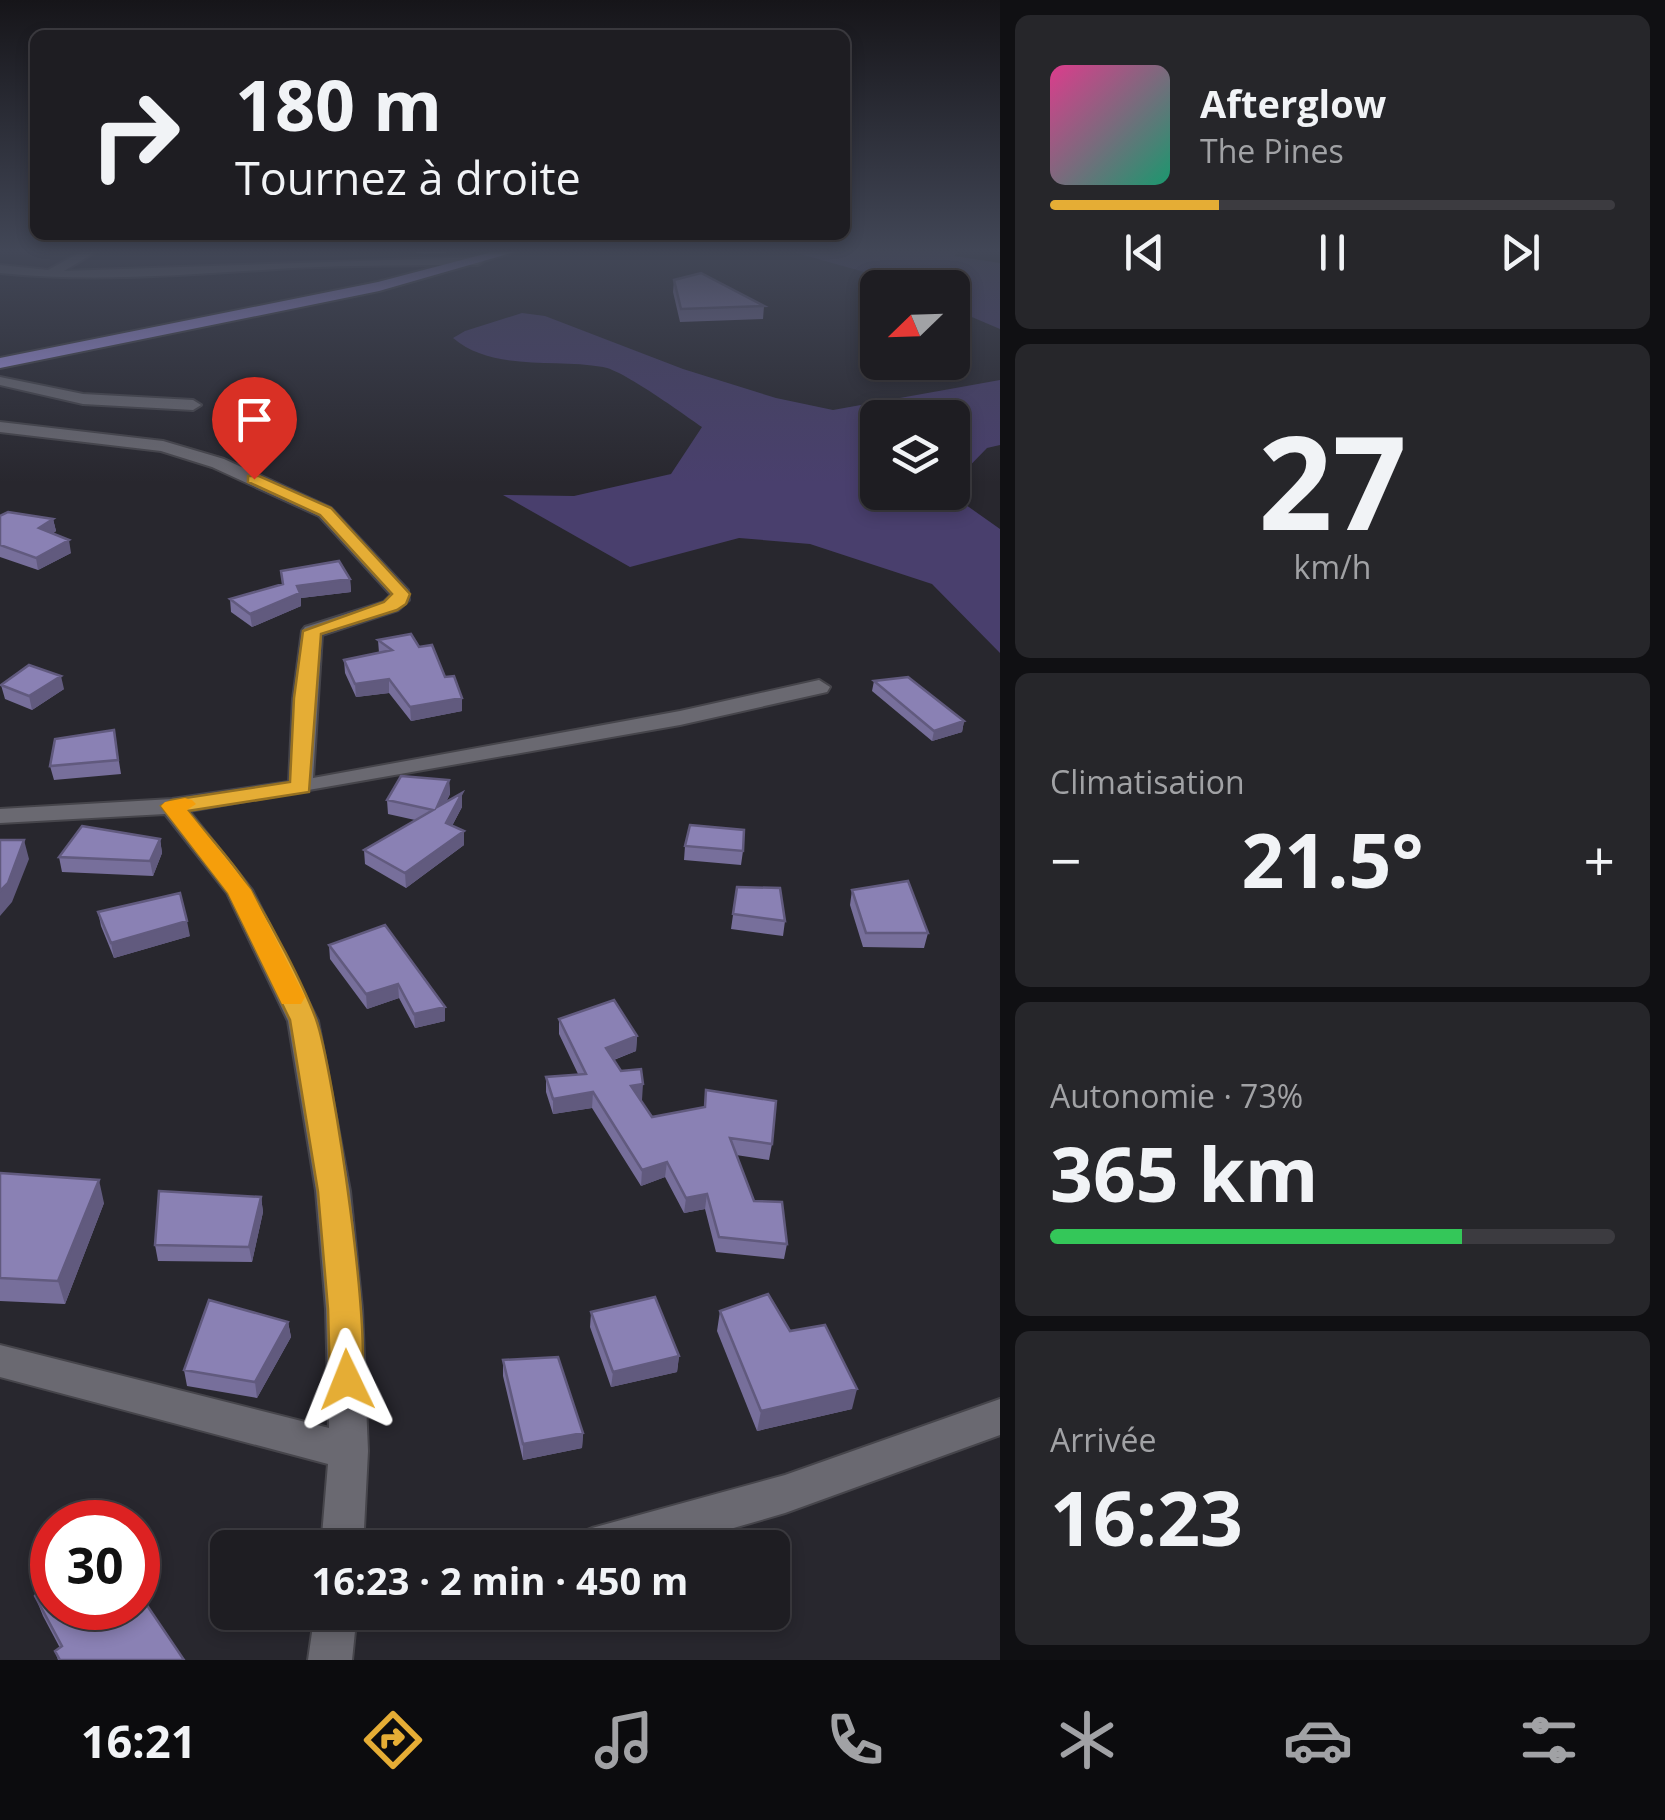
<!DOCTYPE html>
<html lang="fr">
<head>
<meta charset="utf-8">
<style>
  body { margin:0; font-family:"Open Sans",sans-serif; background:#26262a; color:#f1f3f6; height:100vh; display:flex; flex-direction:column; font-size:38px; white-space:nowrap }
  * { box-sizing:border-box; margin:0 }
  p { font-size:32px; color:#a1a2a5 }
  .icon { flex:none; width:55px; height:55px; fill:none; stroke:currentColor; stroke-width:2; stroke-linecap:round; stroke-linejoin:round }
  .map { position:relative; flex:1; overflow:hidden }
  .drawer { display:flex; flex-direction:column; gap:15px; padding:15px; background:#101013; width:665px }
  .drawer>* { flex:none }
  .banner { position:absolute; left:30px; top:30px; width:820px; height:210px; border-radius:15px; box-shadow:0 5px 15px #0003,0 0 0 2px #3c3b40; background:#1e1d22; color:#f1f3f6; overflow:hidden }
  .needle { width:65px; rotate:247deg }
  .fabs { position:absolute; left:860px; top:270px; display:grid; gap:20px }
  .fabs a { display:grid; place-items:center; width:110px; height:110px; border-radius:15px; background:#1e1d22; box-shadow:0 5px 15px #0003,0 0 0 2px #3c3b40; font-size:50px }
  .speed { position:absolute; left:30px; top:1500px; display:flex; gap:20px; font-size:50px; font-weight:700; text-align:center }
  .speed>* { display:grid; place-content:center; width:130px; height:130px; border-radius:50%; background:#1e1d22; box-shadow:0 5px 15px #0003,0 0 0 2px #3c3b40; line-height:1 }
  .speed .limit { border:15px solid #d22; background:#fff; color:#111 }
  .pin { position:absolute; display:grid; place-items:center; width:85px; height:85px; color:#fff; margin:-102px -42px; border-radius:50% 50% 50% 0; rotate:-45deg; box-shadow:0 0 10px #0007 }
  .pin .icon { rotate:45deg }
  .me { position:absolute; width:110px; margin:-55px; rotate:358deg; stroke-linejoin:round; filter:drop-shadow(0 0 8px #0008) }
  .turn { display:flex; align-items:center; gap:35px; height:210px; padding:0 40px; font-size:45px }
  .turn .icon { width:130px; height:130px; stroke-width:2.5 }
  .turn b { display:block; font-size:70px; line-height:85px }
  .big { font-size:75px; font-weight:700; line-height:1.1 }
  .drawer .tile { flex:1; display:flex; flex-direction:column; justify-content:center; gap:15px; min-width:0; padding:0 35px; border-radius:15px; background:#26262a }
  .drawer .dial { align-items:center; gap:0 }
  .dial b { font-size:130px; line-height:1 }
  .song { display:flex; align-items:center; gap:30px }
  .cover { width:120px; height:120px; border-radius:15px; background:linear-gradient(135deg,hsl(330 70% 55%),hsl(160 70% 35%)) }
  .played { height:10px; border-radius:5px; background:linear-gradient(90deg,#e5ad35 30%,#3c3b40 30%) }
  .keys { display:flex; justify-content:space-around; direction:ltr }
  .heat { display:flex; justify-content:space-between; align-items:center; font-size:55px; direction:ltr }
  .charge { height:15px; border-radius:8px; background:linear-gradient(90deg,#34c759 73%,#3c3b40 0) }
  .trip { position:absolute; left:210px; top:1530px; width:580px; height:100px; border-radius:15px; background:#1e1d22; box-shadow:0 5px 15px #0003,0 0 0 2px #3c3b40; font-weight:700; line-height:100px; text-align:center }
  .tabs { display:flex; height:160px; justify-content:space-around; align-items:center; background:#0c0c0e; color:#a1a2a5 }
  .tabs .icon { width:70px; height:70px }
  .tabs .on { color:#e5ad35 }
  .tabs b { font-size:45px; color:#f1f3f6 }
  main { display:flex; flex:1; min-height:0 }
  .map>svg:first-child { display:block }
  .green { fill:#493f6d }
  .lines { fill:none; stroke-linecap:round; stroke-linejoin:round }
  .minor-casing { stroke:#46454b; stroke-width:4 }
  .highway-casing { stroke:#46454b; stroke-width:4 }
  .minor { fill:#6a6971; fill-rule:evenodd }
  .highway { fill:#a798e7; fill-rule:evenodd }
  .wall { fill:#776f9b }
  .shaded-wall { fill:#615a7e }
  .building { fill:#8a81b4; stroke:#615a7e; stroke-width:2.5 }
  .route { fill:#e5ad35; stroke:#957022; stroke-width:2.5 }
  .slow { fill:#f59e0b }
</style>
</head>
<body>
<main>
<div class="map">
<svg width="1000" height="1660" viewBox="0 0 1000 1660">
  <rect width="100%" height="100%" fill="#28272e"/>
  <!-- green -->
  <path class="green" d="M790,251h169l-5,5 46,7v66l-47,-20 -1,-21 -35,-1z
    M522,313l23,3 138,53 93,29 57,12 167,-30v65l-13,3 -34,35 -1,-65h-74v74l71,1 51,36v124l-68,-69 -122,-40 -71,-6 -109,29 -127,-72 71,1 97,-22 31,-47c-19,-13 -79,-57 -99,-60 -48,-9 -110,5 -150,-29l12,-7z"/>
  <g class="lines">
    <defs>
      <path id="minor" d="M83,251h14l-33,20 414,-14 6,4 -6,4c-62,0 -124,0 -186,3 -98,6 -195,15 -292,5v-8l48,5z
        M0,377l83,17 110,6 8,5 -8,5 -110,-6 -83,-19z
        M0,422l163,19 61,18 107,49 77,82 1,10 -11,10 -76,25 -9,143 367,-67 139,-31 11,7 -3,5 -147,33 -491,86 63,79 66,131 32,170 12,118 6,142 -5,97h-42l7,-84 -328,-87v-32l329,83 -3,-119 -10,-118 -28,-170 -61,-128 -62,-79 -165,9v-14l172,-10 117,-17 4,-83 9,-68 3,-4 79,-25 7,-7 -72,-79 -107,-49 -51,-16 -161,-19z
        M1000,1399v36l-215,78 -120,35h-93l5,-14 15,-6 193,-53z
        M315,1612h42l-5,48h-44z"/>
      <path id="highway" d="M496,251h22l-139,40 -379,77v-10l378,-76z"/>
    </defs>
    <!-- minor casing -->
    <use href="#minor" class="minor-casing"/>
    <!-- highway casing -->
    <use href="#highway" class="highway-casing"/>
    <!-- minor -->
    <use href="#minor" class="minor"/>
    <!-- highway -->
    <use href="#highway" class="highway"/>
  </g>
  <!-- wall -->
  <path class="wall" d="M410,251h36v2l-23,1z
    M674,280l90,26 -1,13 -83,3 -7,-30z
    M0,516l53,3 3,12 -4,3 19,19 -33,17 -38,-13z
    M350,579l1,13 -50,6v8l-49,21 -21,-15 -1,-13z
    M378,640l41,7 26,30 17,34 -51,10 -22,-28 -33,4 -11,-24 -1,-13 35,-7z
    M874,681l90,40 -2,11 -30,9 -60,-50z
    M1,685l63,4 -32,21 -27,-11z
    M114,730l7,44 -67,6 -4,-14z
    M449,780l1,14 -4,8 16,5 -10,19 12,5v14l-58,43 -41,-24 -1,-14 51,-30 -27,-6 -1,-14z
    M160,839l2,14 -9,23 -91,-4 -3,-15z
    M685,846l58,5 -2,14 -57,-5z
    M737,887l48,34 -2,15 -52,-7z
    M852,890l76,43 -4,15 -61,-1 -13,-42z
    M98,912l92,24 -76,22 -13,-32z
    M385,925l60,96 -30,7 -16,-30 -32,11 -37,-50 -1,-14z
    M559,1019l78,17 -1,15 -22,9 28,40h-2l12,17 120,27 -3,16 -33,-5 18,46 33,43 -3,15 -68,-7 -11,-43 -21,4 -19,-36 -24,9 -49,-78 -39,6 -7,-22v-15l32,-3 -19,-40z
    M0,1173l104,30 -39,101 -65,-3z
    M261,1197l2,15 -11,50 -94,-1 -3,-16z
    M720,1311l132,98 -95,22 -40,-100z
    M591,1312l88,44 -2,16 -66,15 -21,-60z
    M288,1322l3,15 -34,61 -70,-12 -3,-16z
    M503,1360l80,73 -1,15 -59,12 -20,-84z
    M35,1596l149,64h-126l-3,-9 5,-3 -17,-32z"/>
  <!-- shaded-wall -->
  <path class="shaded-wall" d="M53,519l3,12 -14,9 -3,-12z
    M69,540l2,13 -33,17 -2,-12z
    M350,579l1,13 -50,6v8l-49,21 -2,-13 47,-28z
    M61,676l3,13 -32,21 -3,-14z
    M389,679v14l-33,4 -1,-13z
    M462,698v13l-51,10 -1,-14z
    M964,721l-2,11 -30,9 2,-10z
    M449,780l1,14 -13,27v-14z
    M462,793v14l-16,30v-14z
    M464,831v14l-58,43 -1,-15z
    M160,839l2,14 -9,23 -3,-15z
    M24,840l5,19 -17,43 -12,14v-25z
    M187,921l3,15 -76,22 -3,-15z
    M398,984l1,14 -32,11 -1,-15z
    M445,1007v14l-30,7 -1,-14z
    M637,1036l-1,15 -31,12 1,-15z
    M643,1084l-1,16 -12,2 1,-16z
    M593,1092l-1,16 -39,6v-15z
    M667,1162l-2,15 -24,9 1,-16z
    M99,1180l5,23 -39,101 -7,-23z
    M707,1194l-2,15 -21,4 2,-15z
    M261,1197l2,15 -11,50 -3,-15z
    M288,1322l3,15 -34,61 -2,-16z
    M679,1356l-2,16 -66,15 2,-15z
    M857,1389l-5,20 -95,22 4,-20z
    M583,1433l-1,15 -59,12v-16z"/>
  <!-- building -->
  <path class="building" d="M701,273l63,33 -83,3 -7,-29z
    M8,512l45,7 -14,9 30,12 -33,18 -36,-13v-29z
    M339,561l11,18 -53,7 3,7 -50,21 -20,-15 53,-15 -2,-13z
    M411,634l8,13 13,-2 13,32 9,-1 8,22 -52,9 -21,-28 -34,5 -11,-24 48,-10 -14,-10z
    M29,665l32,11 -32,20 -28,-11z
    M908,677l56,44 -30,10 -60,-50z
    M114,730l4,30 -68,6 5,-27z
    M401,776l48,4 -12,27 25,-14 -16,30 18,8 -59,42 -41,-23 69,-40 -46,-10z
    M690,825l54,5 -1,21 -58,-5z
    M82,826l78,13 -10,22 -91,-4z
    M0,840h24l-16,43 -8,8z
    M908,881l20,52h-62l-14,-43z
    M737,887l43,1 5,33 -52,-7z
    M180,893l7,28 -76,22 -13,-31z
    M385,925l60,82 -31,7 -16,-30 -32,10 -37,-49z
    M614,1000l23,36 -31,12 15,23 20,-2 2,15 -12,2 21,31 53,-10 1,-17 70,11 -4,43 -42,-6 24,63 28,1 5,42 -68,-7 -12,-43 -21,4 -19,-36 -25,8 -49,-78 -40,7 -7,-22 40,-3 -27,-55z
    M0,1173l99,7 -41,101 -58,-3z
    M159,1191l102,6 -12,50 -94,-2z
    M768,1294l22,37 35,-6 32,64 -96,22 -41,-100z
    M655,1297l24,59 -66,16 -22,-60z
    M209,1300l79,22 -33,60 -71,-12z
    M558,1357l25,76 -60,11 -20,-84z
    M52,1576v32h86v-16l46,68h-124l-5,-9 7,-5 -27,-50z"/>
  <!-- sky -->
  <linearGradient id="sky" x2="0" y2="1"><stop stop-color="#161519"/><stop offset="0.52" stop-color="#424757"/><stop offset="1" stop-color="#424757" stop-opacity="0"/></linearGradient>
  <rect width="1000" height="483" fill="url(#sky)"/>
  <!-- route -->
  <path class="route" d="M248,476h11l72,32 79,86 -4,10 -9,6 -76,24 -12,158 -121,19c20,25 45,50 62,78 21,35 52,92 66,130 17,47 60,335 43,372l-12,4 -12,-4 -5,-11 -2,-71 -10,-117 -28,-172 -62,-127 -67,-87 11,-6 118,-18 4,-84 9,-67 81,-29 8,-8 -72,-79 -72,-33z"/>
  <!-- slow -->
  <path class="slow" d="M185,798l7,2 4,4 -9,6 64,80 54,107 -4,7h-19l-54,-111 -67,-87 4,-4z"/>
</svg>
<div class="fabs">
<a><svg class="needle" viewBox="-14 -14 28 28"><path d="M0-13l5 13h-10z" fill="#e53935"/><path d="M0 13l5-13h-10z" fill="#a1a2a5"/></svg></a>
<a><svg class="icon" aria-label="layers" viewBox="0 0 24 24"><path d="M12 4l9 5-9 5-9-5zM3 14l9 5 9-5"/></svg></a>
</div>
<div class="speed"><div class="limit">30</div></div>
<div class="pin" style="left:254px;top:479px;background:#d93025"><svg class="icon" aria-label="arrive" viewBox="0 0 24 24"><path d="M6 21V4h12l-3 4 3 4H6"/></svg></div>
<svg class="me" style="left:347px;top:1380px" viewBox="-20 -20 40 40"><path d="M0-17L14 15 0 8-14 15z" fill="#e5ad35" stroke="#fff" stroke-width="4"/></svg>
<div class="trip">16:23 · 2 min · 450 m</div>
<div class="banner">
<div class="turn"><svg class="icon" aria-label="right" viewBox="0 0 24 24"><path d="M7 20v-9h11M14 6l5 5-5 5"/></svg><div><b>180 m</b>Tournez à droite</div></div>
</div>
</div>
<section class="drawer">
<div class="tile">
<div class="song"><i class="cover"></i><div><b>Afterglow</b><p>The Pines</p></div></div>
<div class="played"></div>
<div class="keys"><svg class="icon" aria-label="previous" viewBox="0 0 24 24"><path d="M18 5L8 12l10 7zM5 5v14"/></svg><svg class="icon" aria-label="pause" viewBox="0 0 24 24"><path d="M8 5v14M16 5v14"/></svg><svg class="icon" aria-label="next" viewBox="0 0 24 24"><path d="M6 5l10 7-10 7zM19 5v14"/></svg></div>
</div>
<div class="tile dial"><b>27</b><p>km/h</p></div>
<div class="tile"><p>Climatisation</p>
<div class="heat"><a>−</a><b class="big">21.5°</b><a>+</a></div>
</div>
<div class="tile"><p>Autonomie · 73%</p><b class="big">365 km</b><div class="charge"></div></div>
<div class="tile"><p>Arrivée</p><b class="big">16:23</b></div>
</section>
</main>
<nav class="tabs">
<b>16:21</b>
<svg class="icon on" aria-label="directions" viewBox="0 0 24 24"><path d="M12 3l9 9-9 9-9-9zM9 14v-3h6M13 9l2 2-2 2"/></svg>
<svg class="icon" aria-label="music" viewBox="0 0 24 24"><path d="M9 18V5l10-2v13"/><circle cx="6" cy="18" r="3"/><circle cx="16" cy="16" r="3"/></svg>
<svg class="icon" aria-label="phone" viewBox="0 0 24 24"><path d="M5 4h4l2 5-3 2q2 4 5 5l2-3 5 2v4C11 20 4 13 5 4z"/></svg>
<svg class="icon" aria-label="climate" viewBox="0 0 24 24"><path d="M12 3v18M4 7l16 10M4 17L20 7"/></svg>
<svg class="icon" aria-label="car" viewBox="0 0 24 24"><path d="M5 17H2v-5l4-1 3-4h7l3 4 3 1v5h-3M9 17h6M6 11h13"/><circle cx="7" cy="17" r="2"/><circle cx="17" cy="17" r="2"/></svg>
<svg class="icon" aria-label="filters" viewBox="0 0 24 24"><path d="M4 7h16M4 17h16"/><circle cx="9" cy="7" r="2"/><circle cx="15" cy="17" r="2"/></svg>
</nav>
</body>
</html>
